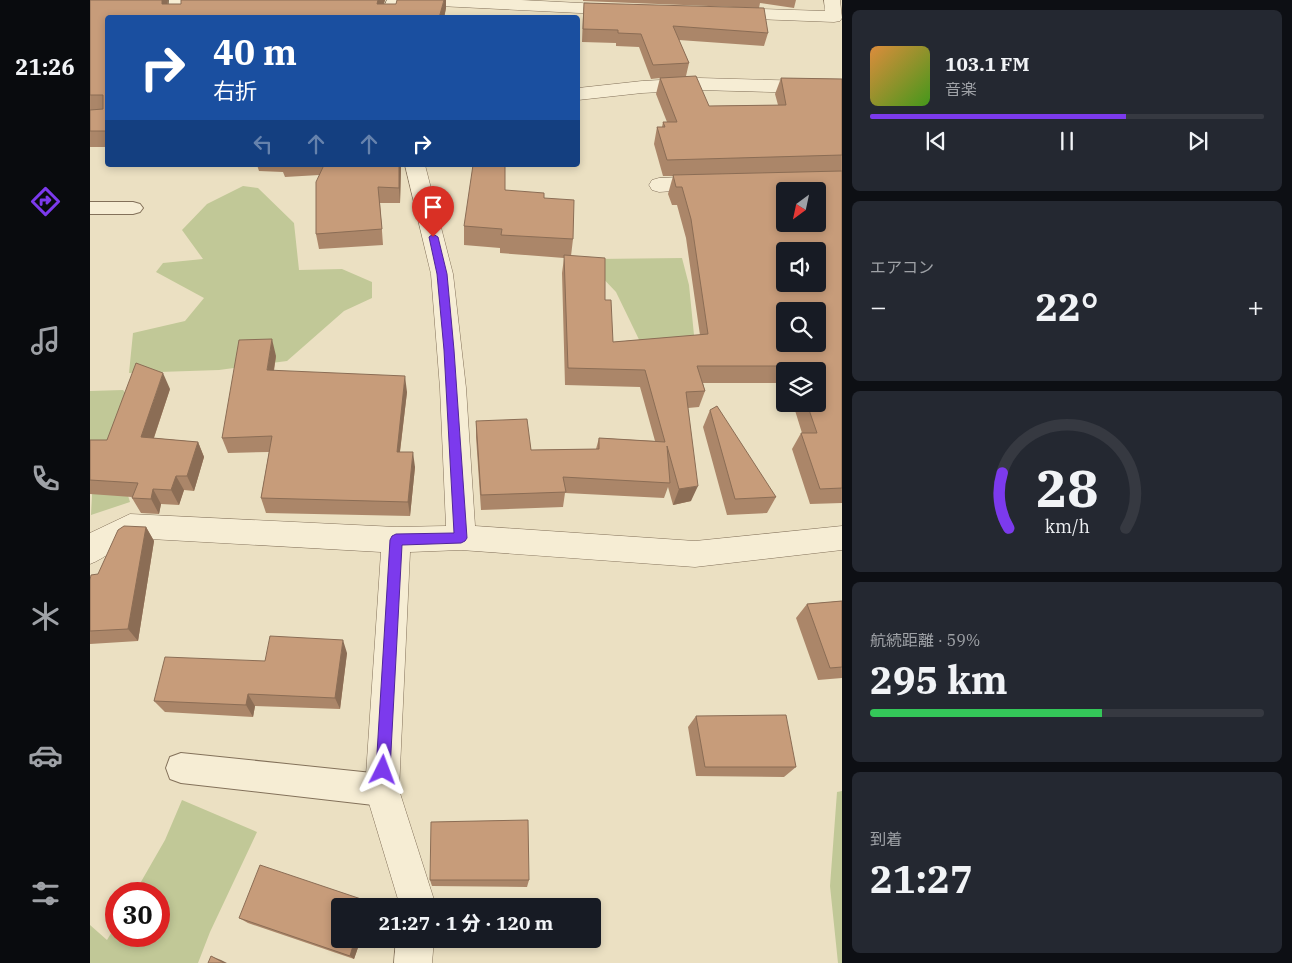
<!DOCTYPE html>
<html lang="ja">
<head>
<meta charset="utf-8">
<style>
  body { margin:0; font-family:"IBM Plex Serif","Noto Sans JP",serif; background:#242831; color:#f1f3f6; height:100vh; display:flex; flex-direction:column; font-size:19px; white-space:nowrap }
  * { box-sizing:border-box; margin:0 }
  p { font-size:16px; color:#9ea1a6 }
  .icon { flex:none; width:28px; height:28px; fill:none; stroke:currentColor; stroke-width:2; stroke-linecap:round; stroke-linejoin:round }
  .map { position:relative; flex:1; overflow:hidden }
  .details { display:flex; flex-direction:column; gap:10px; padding:10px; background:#0d0f14; width:450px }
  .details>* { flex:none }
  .banner { position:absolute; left:15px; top:15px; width:475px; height:152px; border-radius:5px; box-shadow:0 2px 8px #0003; background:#1a4fa0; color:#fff; overflow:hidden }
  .needle { width:32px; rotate:213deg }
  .controls { position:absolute; left:686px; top:182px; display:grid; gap:10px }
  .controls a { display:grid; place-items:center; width:50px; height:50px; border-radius:5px; background:#171b24; box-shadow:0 2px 8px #0003; font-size:25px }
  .speed { position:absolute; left:15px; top:882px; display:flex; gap:10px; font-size:25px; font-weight:700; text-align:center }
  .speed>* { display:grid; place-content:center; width:65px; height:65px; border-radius:50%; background:#171b24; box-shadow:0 2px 8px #0003; line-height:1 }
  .speed .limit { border:8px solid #d22; background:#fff; color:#111 }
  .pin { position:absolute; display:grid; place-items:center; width:42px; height:42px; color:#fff; margin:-51px -21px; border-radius:50% 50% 50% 0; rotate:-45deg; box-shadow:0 0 5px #0007 }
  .pin .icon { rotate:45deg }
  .me { position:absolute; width:55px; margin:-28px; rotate:3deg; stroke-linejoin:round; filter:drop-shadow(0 0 4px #0008) }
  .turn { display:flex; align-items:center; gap:18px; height:105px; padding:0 25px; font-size:22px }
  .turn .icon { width:65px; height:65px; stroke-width:2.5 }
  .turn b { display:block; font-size:35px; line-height:42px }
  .lanes { display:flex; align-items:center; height:48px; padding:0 25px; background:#0003; justify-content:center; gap:25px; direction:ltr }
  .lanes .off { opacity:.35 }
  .big { font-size:38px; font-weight:800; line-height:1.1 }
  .details .card { flex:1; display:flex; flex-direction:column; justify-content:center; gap:8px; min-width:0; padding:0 18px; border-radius:8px; background:#242831 }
  .details .dial { align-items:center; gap:0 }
  .dial svg { height:130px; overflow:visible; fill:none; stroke:#363941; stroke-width:7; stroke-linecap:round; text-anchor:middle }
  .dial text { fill:#f1f3f6; stroke:none }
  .song { display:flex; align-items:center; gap:15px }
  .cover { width:60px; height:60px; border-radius:8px; background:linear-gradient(135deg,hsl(30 70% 55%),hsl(100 70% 35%)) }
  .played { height:5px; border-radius:2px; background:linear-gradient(90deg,#7c3aed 65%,#363941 65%) }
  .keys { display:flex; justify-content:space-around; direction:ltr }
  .heat { display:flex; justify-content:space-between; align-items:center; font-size:28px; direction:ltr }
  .charge { height:8px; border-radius:4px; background:linear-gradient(90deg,#34c759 59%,#363941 0) }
  .trip { position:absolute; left:241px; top:898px; width:270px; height:50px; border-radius:5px; background:#171b24; box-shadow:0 2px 8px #0003; font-weight:800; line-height:50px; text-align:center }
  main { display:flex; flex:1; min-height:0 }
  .tab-bar { display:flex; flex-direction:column; width:90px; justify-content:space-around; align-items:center; background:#090b0e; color:#9ea1a6 }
  .tab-bar .icon { width:35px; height:35px }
  .tab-bar .on { color:#7c3aed }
  .tab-bar b { font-size:22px; color:#f1f3f6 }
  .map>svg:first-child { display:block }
  .green { fill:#c1c897 }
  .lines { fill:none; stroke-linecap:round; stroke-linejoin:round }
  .service-casing { stroke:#83715a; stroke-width:2 }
  .minor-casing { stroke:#83715a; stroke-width:1 }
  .service { fill:#f6edd4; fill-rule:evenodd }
  .minor { fill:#f6edd4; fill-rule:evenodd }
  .wall { fill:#ab8669 }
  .shaded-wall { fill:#8b6d55 }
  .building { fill:#c79c7a; stroke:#8b6d55; fill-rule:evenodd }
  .route { fill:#7c3aed; stroke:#51269a }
</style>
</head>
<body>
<main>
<nav class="tab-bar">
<b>21:26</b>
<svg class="icon on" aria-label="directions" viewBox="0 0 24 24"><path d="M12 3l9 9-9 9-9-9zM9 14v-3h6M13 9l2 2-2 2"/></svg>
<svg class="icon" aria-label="music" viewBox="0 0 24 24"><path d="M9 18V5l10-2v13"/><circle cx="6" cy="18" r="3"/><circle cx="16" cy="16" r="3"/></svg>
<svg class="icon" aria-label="phone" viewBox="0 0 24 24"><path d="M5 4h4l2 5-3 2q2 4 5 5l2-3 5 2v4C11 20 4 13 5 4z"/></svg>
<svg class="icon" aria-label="climate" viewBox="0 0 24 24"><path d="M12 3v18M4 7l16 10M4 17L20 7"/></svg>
<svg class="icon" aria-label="car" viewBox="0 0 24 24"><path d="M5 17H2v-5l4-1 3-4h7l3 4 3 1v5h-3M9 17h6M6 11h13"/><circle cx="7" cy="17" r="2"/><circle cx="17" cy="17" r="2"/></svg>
<svg class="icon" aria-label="filters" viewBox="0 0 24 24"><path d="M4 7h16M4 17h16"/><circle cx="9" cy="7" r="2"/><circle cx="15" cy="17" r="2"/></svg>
</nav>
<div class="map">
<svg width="752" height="963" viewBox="0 0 752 963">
  <rect width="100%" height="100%" fill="#ebe0c2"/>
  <!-- green -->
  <path class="green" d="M153,186l15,2 36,35 5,47 43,-1 30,13v16l-28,13 -57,50 -68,9 -90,3 4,-40 52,-12 19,-23 -48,-26 7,-9 40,-4 -21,-29 25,-26z
    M592,258l7,27 6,60 -49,9 -30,-62 -19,-20 -1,-13z
    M33,390l21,25 -30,36 16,51 -39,13 2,-38 -3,-1v-85z
    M752,791v172h-4l-8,-77 7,-94z
    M92,800l75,32 -47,100 -12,31h-108v-38l17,15 9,-15v11h43v-42h-25l31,-54z"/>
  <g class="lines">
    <defs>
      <path id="service" d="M79,0h16l-1,18h-16z
        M0,202h43l7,2 3,4 -3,4 -7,2h-43z
        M91,753l201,21 11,5 5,11 -5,11 -11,5 -201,-23 -11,-4 -4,-11 4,-11z"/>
      <path id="minor" d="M297,0h16l-7,18h-17z
        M321,0h110l99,5 6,1 3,4 -3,4 -6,1 -201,-10 -6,-1z
        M734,0h16l2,18 -2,3 -6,1 -106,-4 -6,-1 -3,-4 3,-4 6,-1 97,3z
        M609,78l143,4v12l-143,-4 -57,3 -64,7v-12l64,-7z
        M315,165h20l28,109 13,114 9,138 220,15 147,-15v24l-147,17 -234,-17 -51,2 -11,238 37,116h-36l-35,-116 16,-238 -248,-14c-15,8 -29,21 -43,26v-31l40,-19 266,13 50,-1 -6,-138 -9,-114z
        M618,176l7,2 3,5 -3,5 -56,4 -7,-2 -3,-5 3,-5 7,-2z
        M306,939h38l-2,24h-38z"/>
    </defs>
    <!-- service casing -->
    <use href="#service" class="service-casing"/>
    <!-- minor casing -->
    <use href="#minor" class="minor-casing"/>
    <!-- service -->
    <use href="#service" class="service"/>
    <!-- minor -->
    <use href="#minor" class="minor"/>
  </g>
  <!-- wall -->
  <path class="wall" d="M0,0h78l-1,4h14v-4h204l-1,4 62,4 -2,10h-336v129h-18z
    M493,0h213l-2,8 -34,-5 -1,5 -176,-7z
    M494,3l184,30 -4,13 -85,-6 10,23 -3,13 23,30 69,-1 -3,-11 6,-16 61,1v424l-32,1 -18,-55 9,-16h1l-9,-29h25v-33h-33v12h-82l2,8 -6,16 -11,1 3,93 -18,4 -5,-18 -4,11 -99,-5 -2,14 -82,3 -5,-73v-16l55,29 65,-1 3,-11 56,3 -15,-54 -75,-2 -3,-112 2,-15 -64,-5v-5l-36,-3v-19l41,-36 39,8 29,41 -2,17 34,44 8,42 87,-7 -14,-97 -9,-33h-5l-4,-11 5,-18h-10l-9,-32 3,-17h5l1,-5h4l-11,-28 4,-16 -9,1 -12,-32 -23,-1v-3l-34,-1 1,-26z
    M167,165h144l-1,38h-20l3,42 -64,4 -3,-15 3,-59 -34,2 -2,-5 -24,-1z
    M186,356l-2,15 133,21 -7,60 15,15 -5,49 -144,-3 -5,-15 8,-46 -41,1 -6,-15z
    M80,389l-16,49 44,4 6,15 -10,34 -10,-1 -5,15 -18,-1 -2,10 -18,-1 -9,-15v-1l-42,-3v-54h17z
    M620,410l66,87 -9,16 -40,2 -24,-88z
    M56,527l8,14 -16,100 -48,3v-13l8,-57z
    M752,601v77l-24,2 -22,-62 11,-14z
    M257,653l-7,56 -85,-3 -2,11 -88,-5 -11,-11 111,-40z
    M606,716l100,51 -12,10 -88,-1 -8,-49z
    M340,880h99l-2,7 -95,-1z
    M149,918l101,21h21l-7,20 -106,-36z"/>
  <!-- shaded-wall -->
  <path class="shaded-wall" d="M72,0h6l-1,18 -5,-14z
    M288,0h7l-6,17 -2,-13z
    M354,0h2v8l-2,10h-5z
    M309,165h2v3l-1,35 -1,-15z
    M182,339l4,17 -5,30 -4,-16z
    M73,373l7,16 -21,63 -8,-15z
    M315,376l2,16 -9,75 -1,-15z
    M108,442l6,15 -10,34 -7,-15z
    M323,452l2,15 -5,49 -2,-14z
    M86,476l8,14 -5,15 -8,-15z
    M608,486l-7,15 -18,4 6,-16z
    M63,489l8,15 -2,10 -8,-15z
    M56,527l8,14 -16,100 -10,-12z
    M253,640l4,13 -7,56 -5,-11z
    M158,694l7,12 -2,11 -7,-12z
    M277,901l3,5h-5z
    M265,939h6l-7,20 -4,-3z
    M121,956l10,4 6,3h-3z"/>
  <!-- building -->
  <path class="building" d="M0,0h72v4h19v-4h197l-1,4h19l1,-4h47l-5,18h-60l-14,-2v2h-257v113h-18v-21l13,-1v-14h-13z
    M494,3l180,5 4,25 -95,-7 16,37 -36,2 -12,-31 -23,-1v-3l-35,-1z
    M606,76l13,30 77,-1 -5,-27 61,1v76l-175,5 -10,-33h8l-2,-5h14l-17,-44z
    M234,165h75v23l-21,-1 4,42 -66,5v-52z
    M383,165h32v25l39,3v5l30,2 -1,39 -72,-4 1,-6 -38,-3z
    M752,171v317l-22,1 -19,-56h16l-10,-29h11v-33h-22l-2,-5h-97l8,25 -19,1 12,94 -19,3 -12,-43 3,37 -107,-6 3,15 -85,3 -5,-74 51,-2 4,31 68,-1v-11l66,4 -20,-72 -77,-2 -4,-113 41,3v42h6l2,42 95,-8 -17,-115 -9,-32h-6l-3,-12zM695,191h33v33h-33zM695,251h33v33h-33zM695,311h33v33h-33z
    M182,339l-5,31 138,6 -8,76h16l-5,50 -147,-4 11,-62 -50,2 17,-98z
    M46,363l27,10 -22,64 57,5 -11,34h-11l-5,14 -18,-1 -2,10 -19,-1 6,-15 -48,-3v-40h17z
    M627,406l59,91 -41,2 -25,-89z
    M34,526l22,1 -18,102 -38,2v-51l1,-5 7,-1 20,-44z
    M752,601v66l-12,1 -23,-64z
    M180,636l73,4 -8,58 -87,-4 -2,11 -92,-4 11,-44 100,4z
    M696,715l10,52h-91l-9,-51z
    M438,820l1,60h-99l1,-58z
    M170,865l107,36 -2,5h-25v33h15l-5,17 -111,-38z
    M121,956l13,7h-16z"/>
  <!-- route -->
  <path class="route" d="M343,234l5,3 9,37 7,76 13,188 -2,3 -4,2 -59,2 -12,225 -2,5 -5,3 -5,-3 -2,-5 14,-230 2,-4 4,-2 58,-1 -10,-183 -7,-76 -8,-37z"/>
</svg>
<div class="controls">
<a><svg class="needle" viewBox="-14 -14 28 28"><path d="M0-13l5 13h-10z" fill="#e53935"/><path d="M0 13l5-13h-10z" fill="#9ea1a6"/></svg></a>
<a><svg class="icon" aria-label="sound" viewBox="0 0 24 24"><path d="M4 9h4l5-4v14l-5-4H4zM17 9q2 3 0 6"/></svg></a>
<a><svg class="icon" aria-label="search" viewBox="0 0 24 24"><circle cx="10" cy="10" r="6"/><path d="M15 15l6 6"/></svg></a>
<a><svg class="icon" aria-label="layers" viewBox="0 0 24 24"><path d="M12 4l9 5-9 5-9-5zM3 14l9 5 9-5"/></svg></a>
</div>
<div class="speed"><div class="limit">30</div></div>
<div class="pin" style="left:343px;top:237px;background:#d93025"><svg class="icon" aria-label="arrive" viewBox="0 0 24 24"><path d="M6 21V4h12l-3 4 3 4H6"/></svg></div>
<svg class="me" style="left:293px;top:770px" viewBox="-20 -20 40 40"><path d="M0-17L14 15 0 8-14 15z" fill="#7c3aed" stroke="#fff" stroke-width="4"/></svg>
<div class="trip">21:27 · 1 分 · 120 m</div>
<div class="banner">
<div class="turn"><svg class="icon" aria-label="right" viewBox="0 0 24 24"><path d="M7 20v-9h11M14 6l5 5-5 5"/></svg><div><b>40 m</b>右折</div></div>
<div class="lanes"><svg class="icon off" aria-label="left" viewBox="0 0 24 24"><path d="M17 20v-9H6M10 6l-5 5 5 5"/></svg><svg class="icon off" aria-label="ahead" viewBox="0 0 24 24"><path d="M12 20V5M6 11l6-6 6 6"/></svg><svg class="icon off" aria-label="ahead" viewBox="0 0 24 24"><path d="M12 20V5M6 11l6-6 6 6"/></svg><svg class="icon" aria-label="right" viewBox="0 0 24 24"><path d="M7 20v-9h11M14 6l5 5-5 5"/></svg></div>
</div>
</div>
<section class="details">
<div class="card">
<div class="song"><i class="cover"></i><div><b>103.1 FM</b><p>音楽</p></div></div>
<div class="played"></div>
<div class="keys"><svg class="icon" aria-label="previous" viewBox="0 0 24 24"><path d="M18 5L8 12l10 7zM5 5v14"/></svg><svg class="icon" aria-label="pause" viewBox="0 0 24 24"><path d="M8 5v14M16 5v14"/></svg><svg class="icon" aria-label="next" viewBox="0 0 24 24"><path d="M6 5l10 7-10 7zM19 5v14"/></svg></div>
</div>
<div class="card"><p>エアコン</p>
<div class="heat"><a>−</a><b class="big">22°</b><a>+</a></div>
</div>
<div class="card dial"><svg viewBox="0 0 100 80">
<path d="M14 69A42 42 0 1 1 86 69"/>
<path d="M14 69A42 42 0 0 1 10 35" stroke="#7c3aed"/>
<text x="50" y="56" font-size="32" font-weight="700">28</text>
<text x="50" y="72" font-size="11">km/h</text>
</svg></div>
<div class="card"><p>航続距離 · 59%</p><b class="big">295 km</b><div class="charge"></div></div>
<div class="card"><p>到着</p><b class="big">21:27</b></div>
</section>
</main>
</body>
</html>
